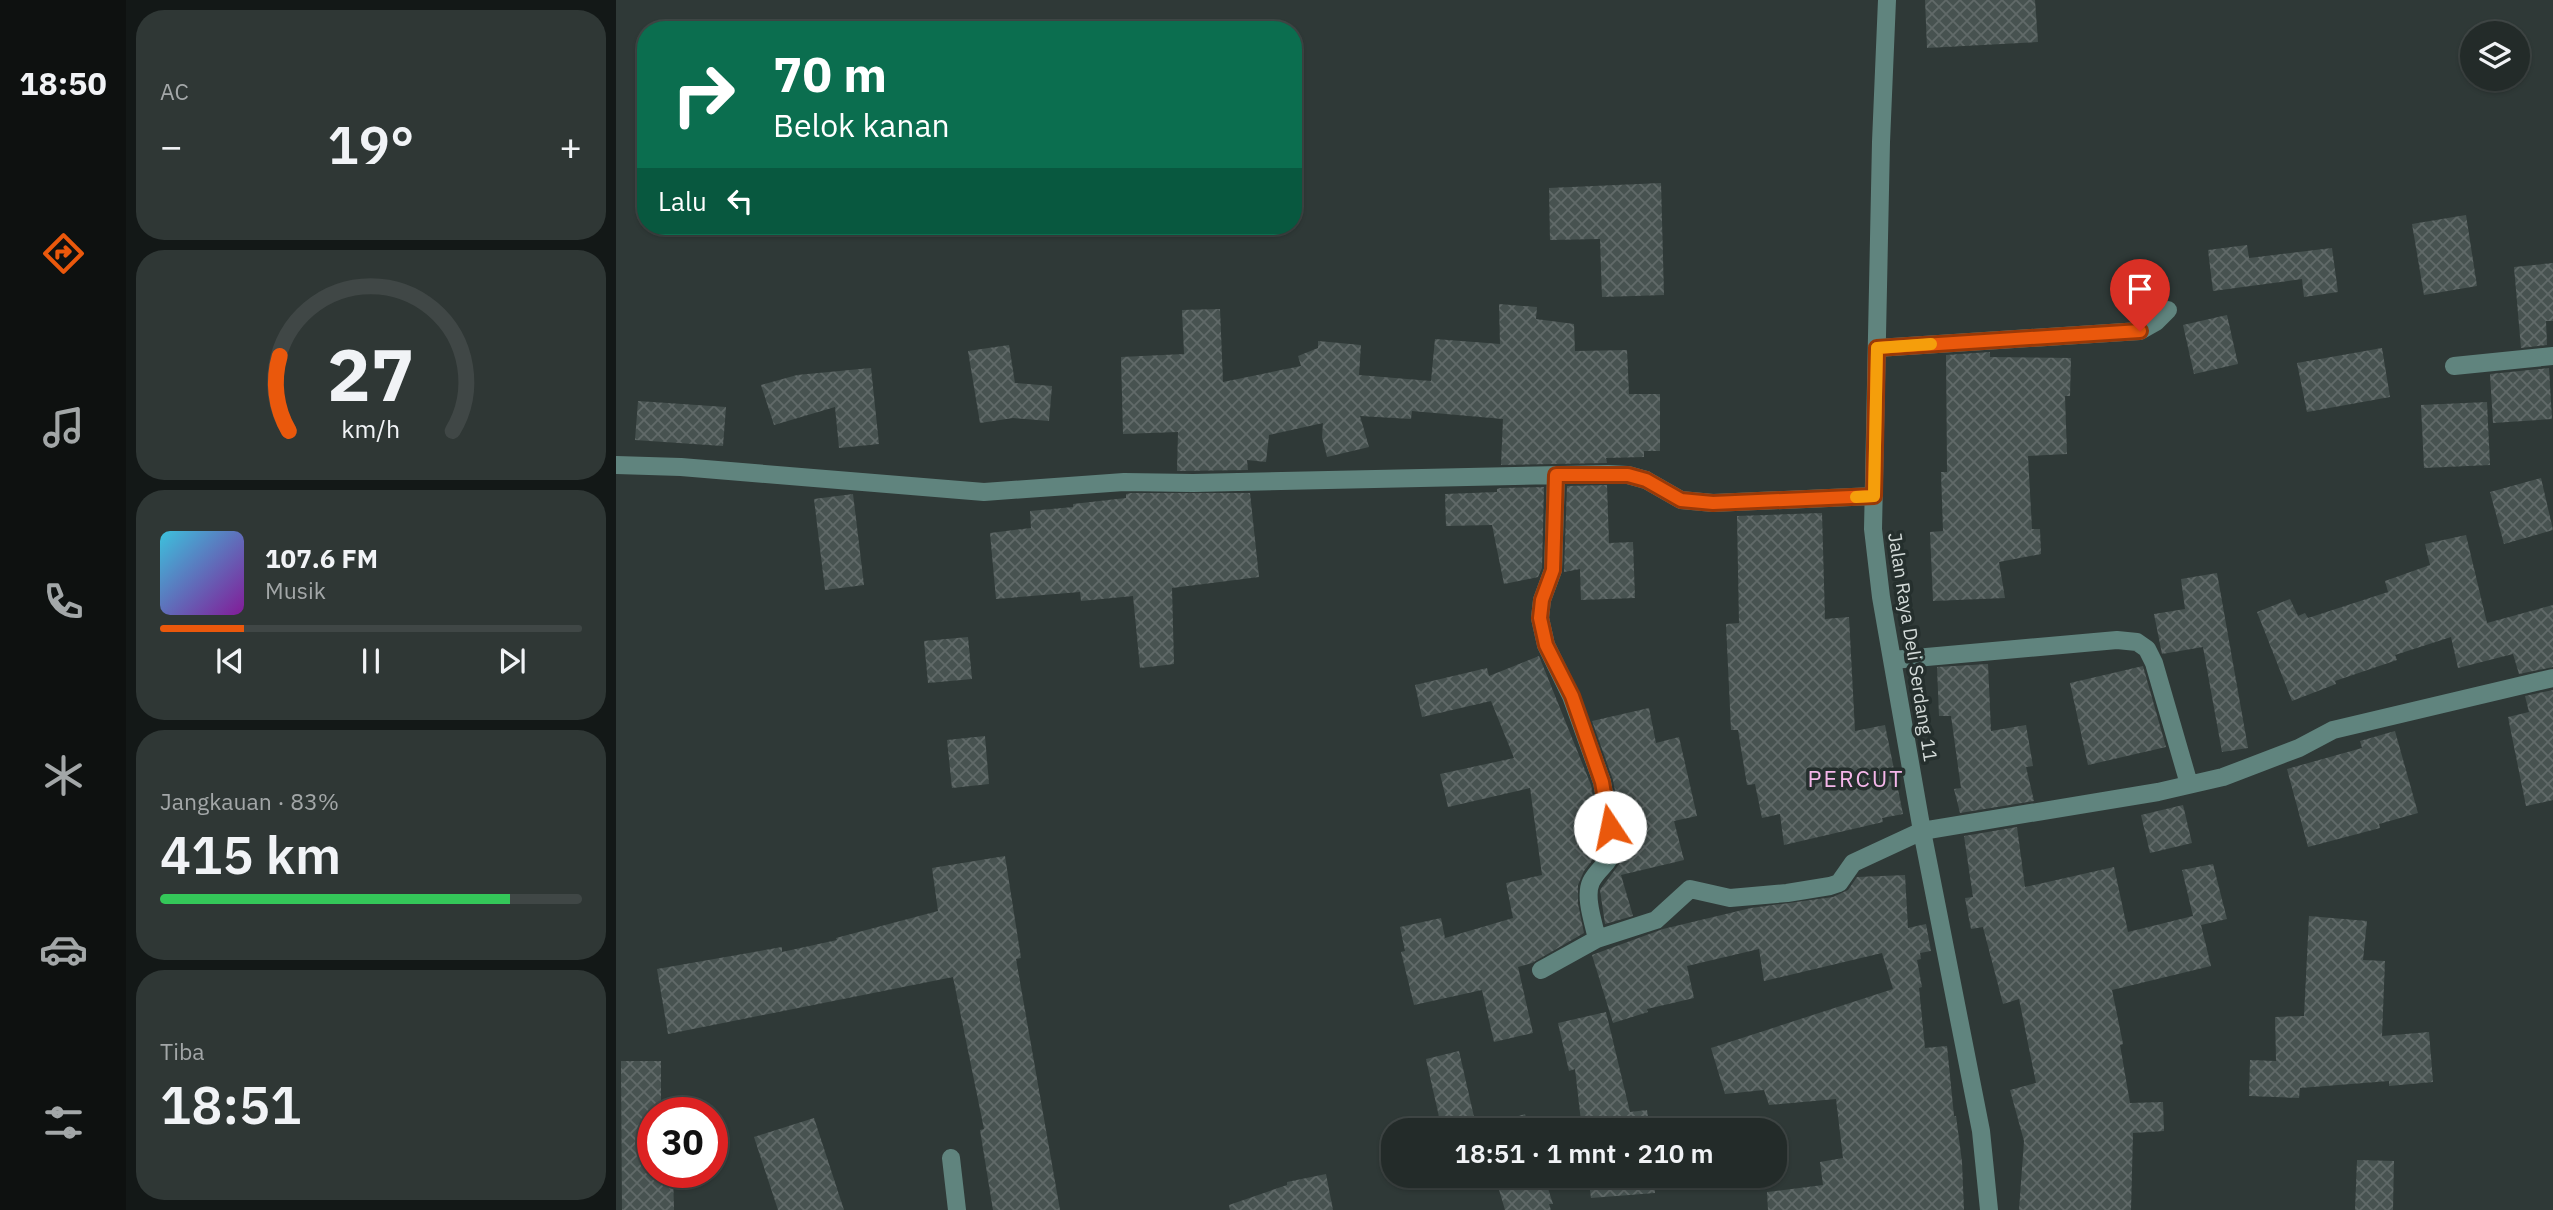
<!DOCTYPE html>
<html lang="id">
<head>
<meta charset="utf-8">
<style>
  body { margin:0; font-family:"IBM Plex Sans",sans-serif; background:#2f3735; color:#f1f3f6; height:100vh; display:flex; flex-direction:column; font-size:26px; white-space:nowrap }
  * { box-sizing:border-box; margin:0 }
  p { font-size:23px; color:#a3a7a8 }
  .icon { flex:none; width:38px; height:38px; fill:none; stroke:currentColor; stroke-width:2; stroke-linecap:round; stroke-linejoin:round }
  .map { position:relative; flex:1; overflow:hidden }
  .side { display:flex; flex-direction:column; gap:10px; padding:10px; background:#131817; width:490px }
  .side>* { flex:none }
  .banner { position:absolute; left:21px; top:21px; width:665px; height:214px; border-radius:28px; box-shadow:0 2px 5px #0004,0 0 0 2px #404746; background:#0b6e4f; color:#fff; overflow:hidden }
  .controls { position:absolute; left:1844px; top:21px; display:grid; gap:14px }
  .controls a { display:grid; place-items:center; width:70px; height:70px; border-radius:50%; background:#232b29; box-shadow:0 2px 5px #0004,0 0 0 2px #404746; font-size:35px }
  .speed { position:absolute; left:21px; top:1097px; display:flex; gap:14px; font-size:35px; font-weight:700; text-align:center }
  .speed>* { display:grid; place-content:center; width:91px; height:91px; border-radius:50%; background:#232b29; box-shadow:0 2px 5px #0004,0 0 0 2px #404746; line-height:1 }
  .speed .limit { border:10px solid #d22; background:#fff; color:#111 }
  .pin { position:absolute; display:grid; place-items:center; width:60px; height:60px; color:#fff; margin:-72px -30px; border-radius:50% 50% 50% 0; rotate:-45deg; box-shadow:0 0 7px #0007 }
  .pin .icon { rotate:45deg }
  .me { position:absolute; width:77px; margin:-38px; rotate:349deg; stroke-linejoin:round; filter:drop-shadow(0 0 5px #0008) }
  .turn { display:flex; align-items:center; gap:24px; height:147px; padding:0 21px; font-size:32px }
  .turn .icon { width:91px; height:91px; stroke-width:2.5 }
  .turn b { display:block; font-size:49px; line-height:60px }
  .then { display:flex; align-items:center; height:66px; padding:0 21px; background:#0003; gap:14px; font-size:26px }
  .big { font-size:52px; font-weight:600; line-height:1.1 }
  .side .card { flex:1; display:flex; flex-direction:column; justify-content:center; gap:10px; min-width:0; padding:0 24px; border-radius:28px; background:#2f3735 }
  .side .dial { align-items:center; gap:0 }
  .dial svg { height:182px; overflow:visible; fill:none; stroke:#404746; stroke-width:7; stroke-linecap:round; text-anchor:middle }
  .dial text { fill:#f1f3f6; stroke:none }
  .song { display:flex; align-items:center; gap:21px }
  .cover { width:84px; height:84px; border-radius:10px; background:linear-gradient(135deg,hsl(190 70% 55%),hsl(290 70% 35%)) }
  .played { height:7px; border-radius:4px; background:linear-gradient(90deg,#ea580c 20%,#404746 20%) }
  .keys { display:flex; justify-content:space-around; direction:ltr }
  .heat { display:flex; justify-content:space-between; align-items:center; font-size:38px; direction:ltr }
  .charge { height:10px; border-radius:5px; background:linear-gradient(90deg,#34c759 83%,#404746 0) }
  .trip { position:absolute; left:765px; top:1118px; width:406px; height:70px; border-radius:28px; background:#232b29; box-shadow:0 2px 5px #0004,0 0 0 2px #404746; font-weight:600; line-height:70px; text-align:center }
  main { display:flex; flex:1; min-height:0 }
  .dock { display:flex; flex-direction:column; width:126px; justify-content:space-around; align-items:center; background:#0e1110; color:#a3a7a8 }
  .dock .icon { width:49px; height:49px }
  .dock .selected { color:#ea580c }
  .dock b { font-size:32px; color:#f1f3f6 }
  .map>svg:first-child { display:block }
  .building { fill:url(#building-cross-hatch) }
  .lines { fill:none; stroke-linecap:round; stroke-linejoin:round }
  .minor { stroke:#60847e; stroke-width:18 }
  .route-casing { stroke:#983908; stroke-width:18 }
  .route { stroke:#ea580c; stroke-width:12 }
  .slow { stroke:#f59e0b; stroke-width:12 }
  .labels { text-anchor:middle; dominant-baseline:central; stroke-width:7; stroke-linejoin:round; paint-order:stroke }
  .street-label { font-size:19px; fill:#d4dbd9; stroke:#252f2d }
  .quarter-label { font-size:23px; letter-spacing:2px; fill:#f5b6ea; stroke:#252f2d }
</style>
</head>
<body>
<main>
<nav class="dock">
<b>18:50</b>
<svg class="icon selected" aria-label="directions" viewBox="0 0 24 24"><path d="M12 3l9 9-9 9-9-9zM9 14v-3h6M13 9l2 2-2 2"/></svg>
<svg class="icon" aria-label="music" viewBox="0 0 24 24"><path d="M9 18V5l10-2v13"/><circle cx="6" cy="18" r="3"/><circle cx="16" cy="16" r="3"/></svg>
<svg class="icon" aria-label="phone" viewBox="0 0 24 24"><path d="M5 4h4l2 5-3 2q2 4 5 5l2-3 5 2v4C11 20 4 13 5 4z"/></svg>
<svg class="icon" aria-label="climate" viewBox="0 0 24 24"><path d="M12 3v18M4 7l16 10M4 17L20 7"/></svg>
<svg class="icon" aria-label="car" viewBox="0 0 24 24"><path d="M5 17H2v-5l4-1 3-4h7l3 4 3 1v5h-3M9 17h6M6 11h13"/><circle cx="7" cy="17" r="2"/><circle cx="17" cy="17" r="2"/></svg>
<svg class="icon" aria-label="filters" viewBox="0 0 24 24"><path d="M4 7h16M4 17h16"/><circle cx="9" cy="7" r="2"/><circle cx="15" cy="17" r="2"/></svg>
</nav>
<section class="side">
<div class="card"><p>AC</p>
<div class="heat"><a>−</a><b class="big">19°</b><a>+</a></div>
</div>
<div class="card dial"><svg viewBox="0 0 100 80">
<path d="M14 69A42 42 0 1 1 86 69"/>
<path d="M14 69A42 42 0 0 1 10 36" stroke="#ea580c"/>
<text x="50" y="56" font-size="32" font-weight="700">27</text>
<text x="50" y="72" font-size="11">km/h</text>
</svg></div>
<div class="card">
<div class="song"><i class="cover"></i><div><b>107.6 FM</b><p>Musik</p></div></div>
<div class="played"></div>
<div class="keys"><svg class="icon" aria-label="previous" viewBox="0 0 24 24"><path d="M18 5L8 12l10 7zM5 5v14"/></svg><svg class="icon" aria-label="pause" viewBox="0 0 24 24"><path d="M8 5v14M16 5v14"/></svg><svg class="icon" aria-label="next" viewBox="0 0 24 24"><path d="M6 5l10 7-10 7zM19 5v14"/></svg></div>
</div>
<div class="card"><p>Jangkauan · 83%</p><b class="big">415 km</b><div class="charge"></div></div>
<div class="card"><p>Tiba</p><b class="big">18:51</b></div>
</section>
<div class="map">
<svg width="1937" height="1210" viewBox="0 0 1937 1210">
  <defs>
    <pattern id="building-cross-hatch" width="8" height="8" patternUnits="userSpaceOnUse" patternTransform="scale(1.75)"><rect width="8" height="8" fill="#475250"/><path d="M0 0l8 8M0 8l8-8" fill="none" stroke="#616a69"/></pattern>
  </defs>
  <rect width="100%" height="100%" fill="#2f3937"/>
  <!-- building -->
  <path class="building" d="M1309,0h110l3,42 -111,6z
    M1045,183l3,112 -62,2 -2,-58 -50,1 -1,-52z
    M1850,215l11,71 -53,9 -12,-71z
    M1631,245l2,13 83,-10 6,44 -34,5 -2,-18 -89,12 -5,-41z
    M1937,263v58h-7l1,24 -26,3 -7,-81z
    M883,304l38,3 -1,12 38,5 1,27 52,-1 2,44h31v57h-16v6l-38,1 1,5 -106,2 2,-46 -91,-8 -1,8 -51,-3 9,31 -42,10 -5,-20 1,-14 -54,12 -3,27 -19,-2 1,10 -71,1 1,-39 -55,2 -2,-77 63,-3 -2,-44 38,-1 3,73 78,-16 -3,-10 20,-8v-7l43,4 -2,30 72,6 4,-42 65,5z
    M1611,315l11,49 -44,10 -11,-49z
    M393,345l6,38 37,3 -3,35 -36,-3 -33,5 -12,-72z
    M1766,348l8,49 -83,15 -10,-49z
    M1374,352v5l81,1 -1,38h-5l2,58 -39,2 4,73h8l1,25 -42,8 6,36 -72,3 -3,-69 13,-1 -2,-59h6l-1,-117z
    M255,368l8,76 -40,4 -4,-41 -61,18 -13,-40 36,-10z
    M1933,368l3,51 -59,4 -3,-49z
    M22,401l88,6 -3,39 -88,-6z
    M1871,402l3,63 -66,3 -3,-63z
    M1925,478l12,52 -49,14 -14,-52z
    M991,485l2,58 24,-1 2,56 -54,2 -1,-31 -16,3 3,-86z
    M928,487l-2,81 -4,9 -34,7 -12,-59 -46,1 -1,-32 52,-2v-3l3,-1z
    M634,493l9,84 -87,11 2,76 -34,4 -7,-72 -52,5 -1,-9 -84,7 -6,-66 41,-5 -1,-17 43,-4v-3l53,-6v-4l5,-1z
    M237,494l11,91 -39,5 -11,-91z
    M1206,513l3,106 24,-2 6,114 30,-6 18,89 -21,4 1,4 -99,23 -4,-31 -18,4 -7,-34 -8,1 -9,-55h-7l-5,-106 13,-1 -2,-107z
    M1850,535l21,88 66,-18v62l-34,7 -6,-20 -55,14 -7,-31 -56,18 2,5 -62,21 1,3 -44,17 -35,-89 33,-13 8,17 7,-3 3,5 80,-26 -3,-11 45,-16 -5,-21z
    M1601,573l31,175 -26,4 -19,-105 -41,7 -8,-40 31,-5 -4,-30z
    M352,637l4,42 -44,4 -4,-42z
    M923,656l52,129 11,63 -18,23 -6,14v19l6,29 -52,30 -14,4 15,66 -39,9 -12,-52 -68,15 -13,-53 4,-1 -5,-24 41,-9 4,20 68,-20 -7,-35 36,-8 -12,-87 -82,19 -8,-33 74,-16 -23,-57 -69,16 -7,-32 72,-17 2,8z
    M1372,664l3,67 35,-6 7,41 -7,1 8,34 -74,12 -6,-24 7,-1 -10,-72h-12l-2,-49z
    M1527,666l23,81 -78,18 -18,-82z
    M1937,690v110l-27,6 -18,-89 21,-5 -4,-16z
    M1033,708l7,35 23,-6 18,79 -23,5 10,39 -63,15 12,41 -28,8 -5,-34 22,-30 3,-13 -12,-67 -21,-59z
    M1779,731l23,82 -39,11 1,4 -72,19 -21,-78 75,-21 -2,-7z
    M369,736l4,48 -37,4 -5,-48z
    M1567,805l9,38 -42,10 -9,-38z
    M1401,827l8,60 89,-20 14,65 65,-16 -11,-46 31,-6 14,55 -26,6 10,41 -99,24 11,54 -3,1 10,58 33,-1 1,29 -31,2 -2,77h-112l5,-69 -14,-51 26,-7 -17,-84 -16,5 -20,-77 -12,2 -6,-31 8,-1 -9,-61z
    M389,856l16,102 -5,1 44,251h-67l-13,-80 4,-1 -31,-152 -285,57 -11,-65 125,-22v5l55,-12 -1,-2 102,-27 -6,-43z
    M1289,875l3,53 18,-4 5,27 -11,2 1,6 -4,1 5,27 -3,1 6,60 22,-2 7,70h2l6,46 2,48h-196l-1,-18 56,-7 -3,-23 23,-4 -7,-59 -67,6 -5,-15 -39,4 -14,-46 182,-59 -11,-36 -118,28 -5,-32 -72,17 7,32 -47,11 1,3 -35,11 -21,-68 71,-26 88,-21 82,-11 15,-7 9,-13z
    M1693,916l58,5 -4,39 22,1 -3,75 47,-4 4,50 -44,4v-5l-89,7 -1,10 -50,-2 1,-36 26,1 -1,-44 29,-1z
    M990,1012l24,100 17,-2 3,20h-68l-7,-61 -6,2 -11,-48z
    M843,1051l18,79h-35l-16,-71z
    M5,1061h40v52h-8v59h20l1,38h-52z
    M909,1114l5,16h-49l-1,-2z
    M198,1118l30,92h-66l-24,-73z
    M1741,1160l37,1 -1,49h-38z
    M710,1174l7,36h-103l-1,-5 58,-20v-3z
    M879,1176h49l9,28h-4l2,6h-46z
    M972,1176h67v17l-64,5z"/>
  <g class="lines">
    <!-- minor -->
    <path class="minor" d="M1271,0l-6,142 -8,387 8,68 41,234 59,300 8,79
      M1261,348l263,-17 16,-9 12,-12
      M1838,366l99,-10
      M0,465l65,2 303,25 140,-10 69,1 415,-9 20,1 18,5 35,20 32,3 161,-7
      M940,475l-3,95 -11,30 -2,18 6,27 25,51 31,86 12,67c-4,14 -17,20 -23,33 -7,15 3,42 6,57
      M1277,660l224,-20 20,2 10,7 7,14 35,121
      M925,970l56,-31 59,-19 34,-31 40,9 57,-5 43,-7 9,-3 14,-20 69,-32 236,-39 65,-15 76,-29 34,-18 220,-52
      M335,1158l6,52"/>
  </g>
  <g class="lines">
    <defs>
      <path id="route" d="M994,827l-8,-45 -30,-86 -26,-51 -6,-27 2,-18 11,-30 3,-95h72l18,5 35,20 32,3 161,-7 3,-148 263,-17"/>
    </defs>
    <!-- route casing -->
    <use href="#route" class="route-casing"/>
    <!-- route -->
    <use href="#route" class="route"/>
    <!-- slow -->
    <path class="slow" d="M1240,497l18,-1 3,-148 54,-4"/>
  </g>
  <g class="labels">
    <!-- street labels -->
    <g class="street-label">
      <text transform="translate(1297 647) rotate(81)">Jalan Raya Deli Serdang 11</text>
    </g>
    <!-- quarter labels -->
    <g class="quarter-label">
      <text x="1240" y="778">PERCUT</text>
    </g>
  </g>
</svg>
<div class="controls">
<a><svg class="icon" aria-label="layers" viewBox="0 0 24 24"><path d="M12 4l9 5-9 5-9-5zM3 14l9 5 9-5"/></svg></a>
</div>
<div class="speed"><div class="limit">30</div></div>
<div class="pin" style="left:1524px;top:331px;background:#d93025"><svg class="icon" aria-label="arrive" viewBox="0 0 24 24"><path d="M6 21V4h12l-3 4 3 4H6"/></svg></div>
<svg class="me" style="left:994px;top:827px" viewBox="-20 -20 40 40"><circle r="19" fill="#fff"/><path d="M0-13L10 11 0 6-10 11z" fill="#ea580c"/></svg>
<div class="trip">18:51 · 1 mnt · 210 m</div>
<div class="banner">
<div class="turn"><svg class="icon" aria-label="right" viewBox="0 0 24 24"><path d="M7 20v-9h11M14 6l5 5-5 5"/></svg><div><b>70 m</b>Belok kanan</div></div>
<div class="then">Lalu<svg class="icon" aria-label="left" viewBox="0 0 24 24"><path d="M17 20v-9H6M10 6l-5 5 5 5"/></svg></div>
</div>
</div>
</main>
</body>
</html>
